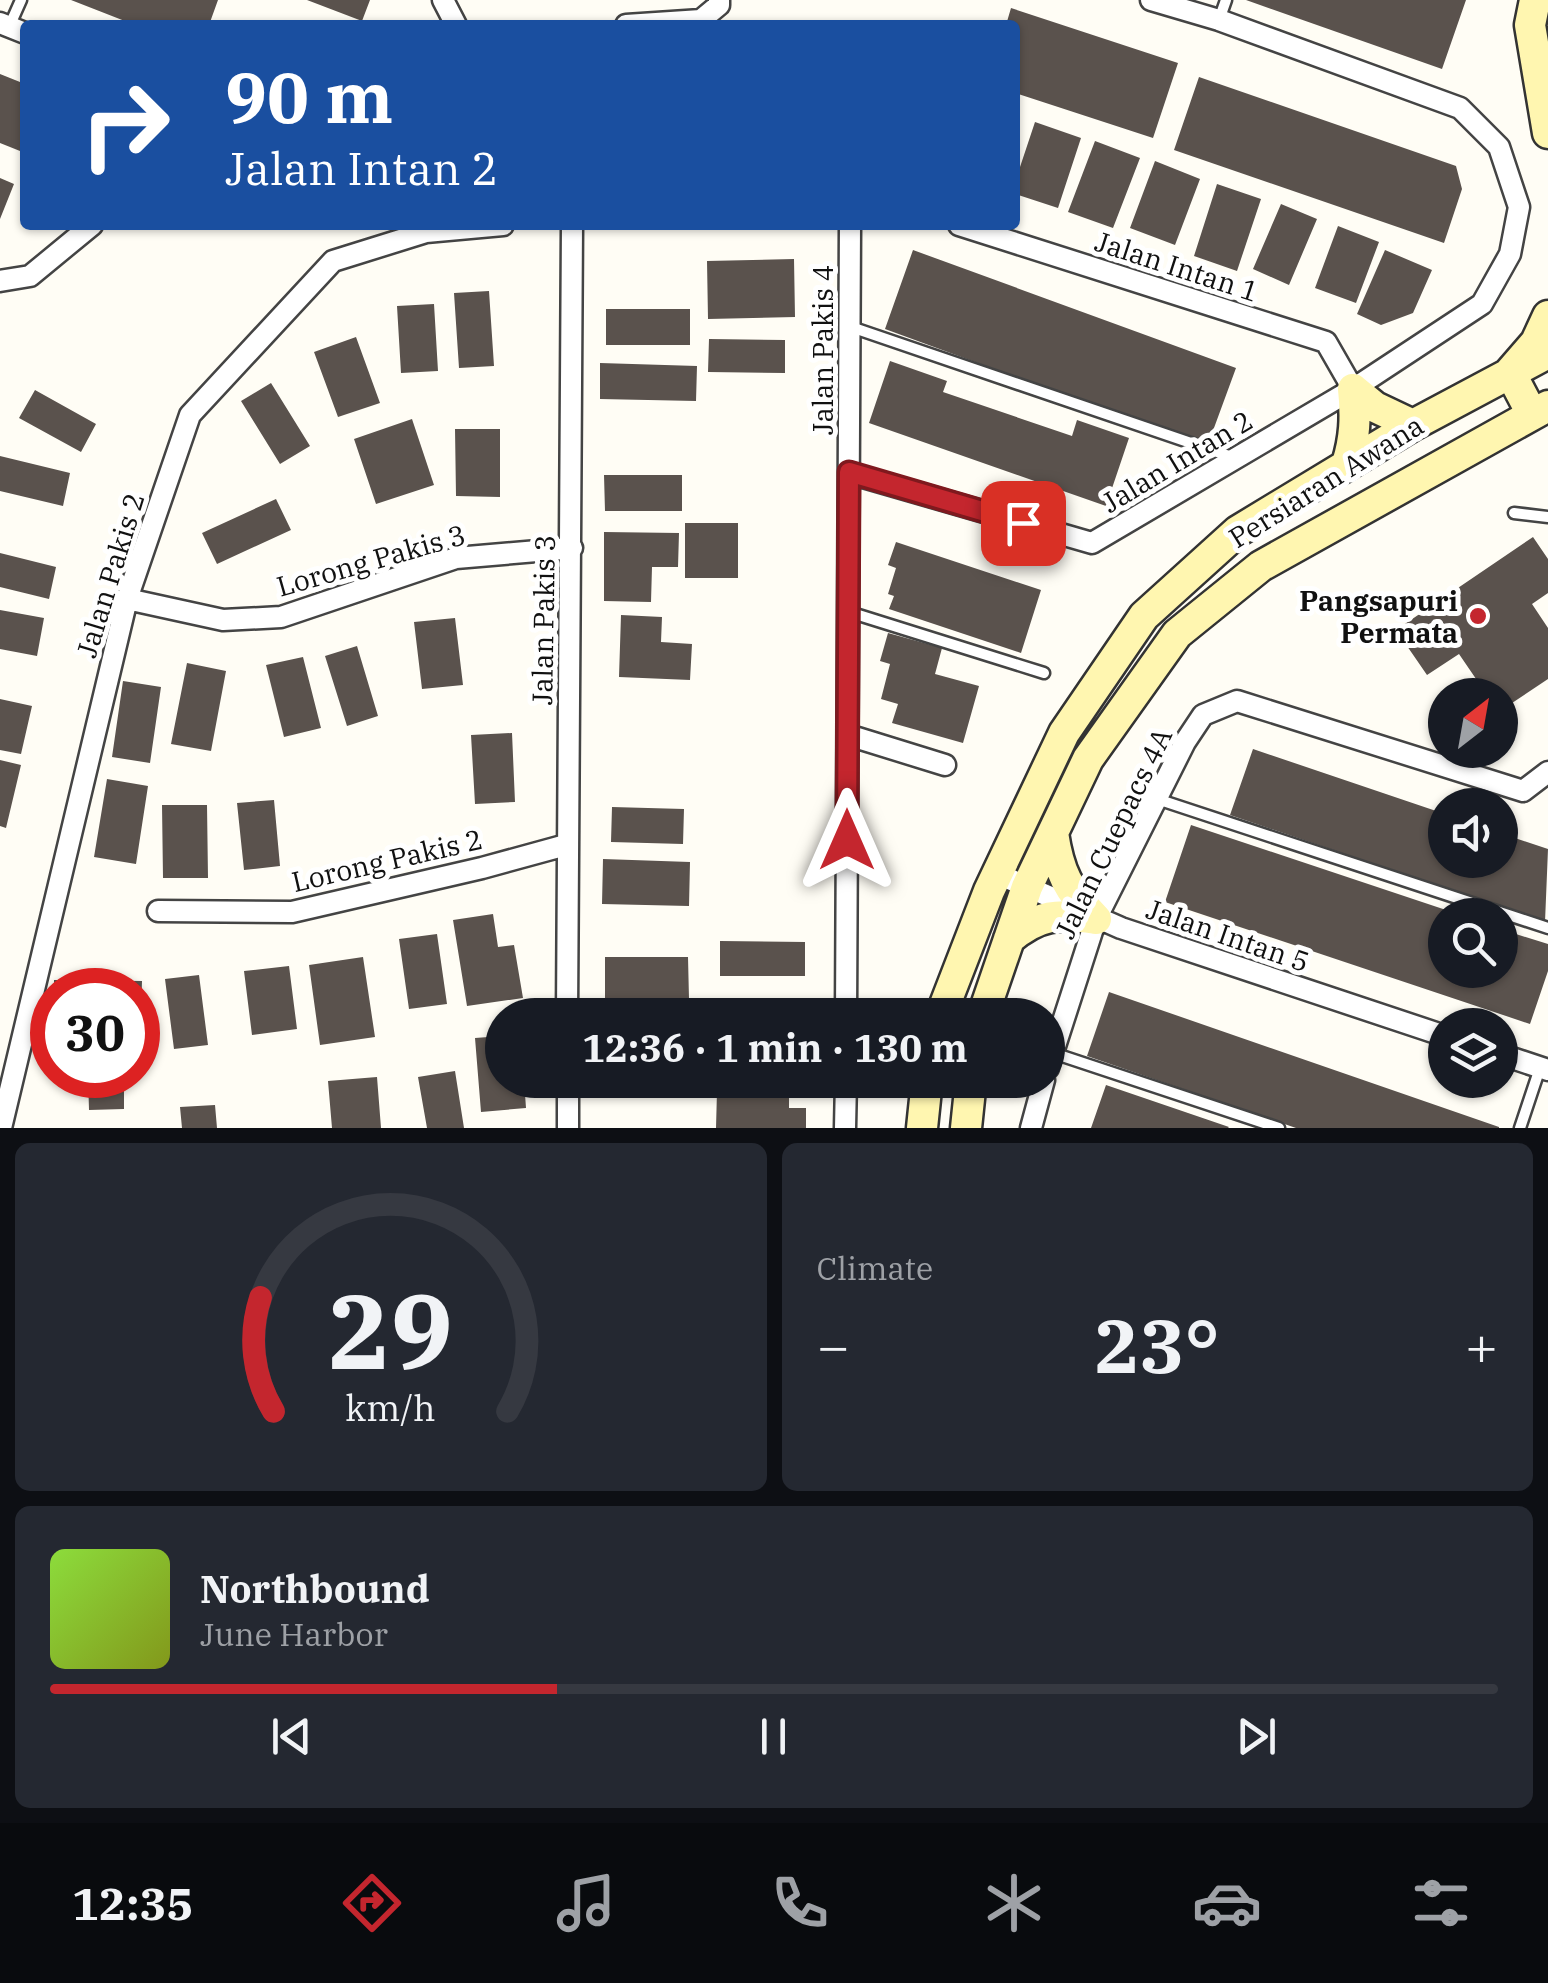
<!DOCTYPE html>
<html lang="en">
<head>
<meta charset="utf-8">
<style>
  body { margin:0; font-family:"IBM Plex Serif",serif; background:#242831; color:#f1f3f6; height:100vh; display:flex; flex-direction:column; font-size:38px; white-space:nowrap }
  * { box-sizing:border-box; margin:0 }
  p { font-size:32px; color:#9ea1a6 }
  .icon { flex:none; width:55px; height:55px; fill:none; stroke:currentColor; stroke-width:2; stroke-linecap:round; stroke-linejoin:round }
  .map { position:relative; height:1128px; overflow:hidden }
  .drawer { display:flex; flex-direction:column; gap:15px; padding:15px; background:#0d0f14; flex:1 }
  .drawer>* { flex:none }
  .guide { position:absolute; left:20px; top:20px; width:1000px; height:210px; border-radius:10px; box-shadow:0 2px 8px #0004; background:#1a4fa0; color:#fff; overflow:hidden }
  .needle { width:65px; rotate:31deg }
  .tools { position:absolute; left:1428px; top:678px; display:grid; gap:20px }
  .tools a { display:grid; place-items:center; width:90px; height:90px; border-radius:50%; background:#171b24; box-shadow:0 2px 8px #0004; font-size:50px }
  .speed { position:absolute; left:30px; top:968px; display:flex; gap:20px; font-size:50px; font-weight:700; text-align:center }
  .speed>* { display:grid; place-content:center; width:130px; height:130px; border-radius:50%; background:#171b24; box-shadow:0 2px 8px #0004; line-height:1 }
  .speed .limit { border:15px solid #d22; background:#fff; color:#111 }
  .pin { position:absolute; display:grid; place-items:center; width:85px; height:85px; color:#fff; margin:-42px; border-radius:20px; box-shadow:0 5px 15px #0006 }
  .me { position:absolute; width:110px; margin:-55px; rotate:0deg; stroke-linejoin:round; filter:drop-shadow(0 0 8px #0008) }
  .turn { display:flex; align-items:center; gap:35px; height:210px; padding:0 40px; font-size:45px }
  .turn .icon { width:130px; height:130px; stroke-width:2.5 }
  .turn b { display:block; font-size:70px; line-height:85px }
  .big { font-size:75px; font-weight:800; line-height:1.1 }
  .drawer .widget { flex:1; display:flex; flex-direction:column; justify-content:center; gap:15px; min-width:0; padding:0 35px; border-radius:15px; background:#242831 }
  .drawer .dial { align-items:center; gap:0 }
  .dial svg { height:260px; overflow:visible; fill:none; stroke:#363941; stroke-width:7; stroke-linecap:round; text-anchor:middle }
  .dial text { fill:#f1f3f6; stroke:none }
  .song { display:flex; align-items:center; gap:30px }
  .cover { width:120px; height:120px; border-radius:15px; background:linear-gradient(135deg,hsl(90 70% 55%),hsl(70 70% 35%)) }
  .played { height:10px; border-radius:5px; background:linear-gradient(90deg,#c4262e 35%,#363941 35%) }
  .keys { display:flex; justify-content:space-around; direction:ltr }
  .heat { display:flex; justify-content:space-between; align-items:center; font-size:55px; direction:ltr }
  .drawer .tiles { flex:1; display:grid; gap:15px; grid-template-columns:1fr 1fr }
  .widget:last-child { grid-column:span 2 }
  .trip { position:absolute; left:485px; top:998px; width:580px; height:100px; border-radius:50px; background:#171b24; box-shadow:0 2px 8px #0004; font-weight:800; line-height:100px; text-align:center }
  .menu { display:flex; height:160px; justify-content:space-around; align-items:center; background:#090b0e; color:#9ea1a6 }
  .menu .icon { width:70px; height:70px }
  .menu .on { color:#c4262e }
  .menu b { font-size:45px; color:#f1f3f6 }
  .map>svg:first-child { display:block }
  .building { fill:#5a524d }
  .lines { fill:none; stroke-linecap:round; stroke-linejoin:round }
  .lane-casing { stroke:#444; stroke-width:15 }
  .street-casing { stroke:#444; stroke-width:25 }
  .secondary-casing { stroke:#333; stroke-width:35 }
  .lane { stroke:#fff; stroke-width:10 }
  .street { stroke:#fff; stroke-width:20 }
  .secondary { stroke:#fff6b0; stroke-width:30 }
  .route-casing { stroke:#7f191e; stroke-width:25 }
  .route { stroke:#c4262e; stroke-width:18 }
  .poi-dot { fill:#c4262e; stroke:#fff; stroke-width:4 }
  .labels { text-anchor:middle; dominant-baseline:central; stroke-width:10; stroke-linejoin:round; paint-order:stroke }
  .street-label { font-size:28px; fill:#111; stroke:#fff }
  .poi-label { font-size:28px; font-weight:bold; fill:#111; stroke:#fff; text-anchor:end }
</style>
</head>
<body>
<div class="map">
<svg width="1548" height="1128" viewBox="0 0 1548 1128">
  <rect width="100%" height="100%" fill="#fffdf5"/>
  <!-- building -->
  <path class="building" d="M71,0h147l-9,25h-74z
    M307,0h63l-8,21z
    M1246,0h220l-24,69z
    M1011,8l167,55 -25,75 -138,-45v-68h-9z
    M0,74l25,10v69l-25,-10z
    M1199,77l257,89 6,23 -18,54 -270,-93z
    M1035,122l46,16 -23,70 -43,-14v-12z
    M1095,141l45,17 -27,70 -45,-16z
    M1155,161l45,18 -25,66 -45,-17z
    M0,178l14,6 -14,35z
    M1217,184l44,15 -24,72 -43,-15z
    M1281,204l36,15 -28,66 -36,-16z
    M1338,226l41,16 -23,61 -41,-15z
    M913,250l323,118 -29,79 -322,-118z
    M1385,250l47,20 -19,43 -32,12 -24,-11z
    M794,259l1,58 -87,2 -1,-58z
    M489,291l5,75 -35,2 -5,-75z
    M434,304l4,67 -37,2 -4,-67z
    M606,309h84v36h-84z
    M356,337l24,66 -42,14 -24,-65z
    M709,339l76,1v33l-77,-1z
    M890,361l57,20 -4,11 129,44 5,-16 52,18 -23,68 -237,-83z
    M600,363l97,3 -1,35 -96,-2z
    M271,383l39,63 -30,18 -39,-63z
    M35,390l61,34 -15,28 -62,-34z
    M412,419l22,66 -58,19 -22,-65z
    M455,429h45v68l-44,-1z
    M0,456l70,17 -7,33 -63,-15z
    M604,475h78v36h-77z
    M276,499l15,31 -74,34 -15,-31z
    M685,523h53v55h-53z
    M604,532l75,1 -1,34h-26l-1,35 -47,-1z
    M1533,537l15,22v34l-16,11 16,24v51l-48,32v-16h-13l-28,-41 -32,21 -31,-45z
    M896,542l145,48 -20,63 -132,-44 5,-13 -6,-2 8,-26 -8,-3z
    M0,553l56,14 -7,32 -49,-12z
    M0,610l44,8 -7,38 -37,-7z
    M621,615l41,2 -1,25 31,2 -2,36 -71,-3z
    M455,618l8,67 -41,4 -8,-67z
    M888,633l54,15 -7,26 44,12 -16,57 -71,-20 6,-19 -17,-5 9,-35 -10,-3z
    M357,646l21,70 -31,10 -22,-70z
    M303,657l18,71 -37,9 -18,-72z
    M187,663l39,8 -15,80 -40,-7z
    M123,681l38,6 -11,76 -38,-6z
    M0,699l32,7 -11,48 -21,-4z
    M512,733l3,69 -40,2 -4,-69z
    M1253,749l192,65v46h55v-27l48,16 -3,73 -315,-107z
    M0,760l21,5 -15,63 -6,-2z
    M107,779l41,7 -12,78 -42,-7z
    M274,800l6,66 -36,4 -7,-67z
    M162,805h45l1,73h-45z
    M612,807l72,2 -1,35 -72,-2z
    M1191,825l267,89 -13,1v55h55v-41l48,15v27l-18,53 -365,-122z
    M603,859l87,3 -1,44 -87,-2z
    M493,914l5,33 16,-2 9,53 -56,8 -14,-86z
    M437,934l10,70 -38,5 -10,-70z
    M720,941l85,1v34h-85z
    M363,957l12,80 -55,8 -11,-80z
    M605,957h83l1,42h-84z
    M289,966l8,63 -45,6 -8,-64z
    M199,975l9,70 -34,4 -9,-70z
    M54,980l88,1 -1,31h-3v-22h-84z
    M1109,992l390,135v1h-203l-209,-72z
    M502,1036v44h22l2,28 -45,4 -6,-74z
    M455,1071l9,57h-37l-9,-51z
    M88,1075h36v34l-35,1z
    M377,1077l4,51h-49l-4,-47z
    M595,1080h91v16h-31v-12h-60z
    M1106,1085l123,42 -1,1h-137z
    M717,1091l72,1v16h17v20h-90z
    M215,1105l2,23h-35l-2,-21z"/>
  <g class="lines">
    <defs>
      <path id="lane" d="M1219,20l7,-20
        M9,27l12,-27
        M851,327l381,130
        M1514,513l34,4
        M849,612l195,61
        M1157,799l391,129
        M1053,1053l226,75
        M1520,1128l20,-60"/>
      <path id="street" d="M443,0l13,25
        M0,23l25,10
        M626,25l75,-5 18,-15v-5
        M959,225l367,117 27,47
        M0,281l30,-5 62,-51
        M849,473l243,70 261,-154 129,-85 28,-50 9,-47 -20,-60 -39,-39 -241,-88 -68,-20
        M127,599l96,21 58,-3 175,-59 116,-10
        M848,735l97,30
        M998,874l123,54 324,108
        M158,911l134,1 190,-44 84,-23
        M567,1015l5,-790
        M846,1015l4,-790
        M1500,1054l48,16
        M1048,1068l48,-149 89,-177 18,-27 34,-14 286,90 25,-19
        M568,1080v48
        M1,1128l126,-529 63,-184 143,-154 93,-29 77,-7
        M845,1128l1,-48
        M1031,1128l13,-48"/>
      <path id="secondary" d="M1535,0l-5,25 18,108
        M1353,389l22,18 38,18
        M1532,414l-22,-42 26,-30 12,-26
        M1347,464c8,-26 9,-47 6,-75
        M1053,833c6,40 15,57 43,86
        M1009,939c30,-25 49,-26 87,-20
        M941,1015l48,-124 75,-158 80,-117 94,-85 175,-106 135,-72
        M983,1015l44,-128 61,-128 89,-125 84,-68 287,-160
        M922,1128l5,-48
        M966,1128l5,-48"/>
    </defs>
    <!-- lane casing -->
    <use href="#lane" class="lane-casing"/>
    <!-- street casing -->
    <use href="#street" class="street-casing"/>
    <!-- secondary casing -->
    <use href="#secondary" class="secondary-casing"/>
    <!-- lane -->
    <use href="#lane" class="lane"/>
    <!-- street -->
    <use href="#street" class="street"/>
    <!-- secondary -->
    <use href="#secondary" class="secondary"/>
  </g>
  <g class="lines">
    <defs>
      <path id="route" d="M847,840l2,-368 174,51"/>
    </defs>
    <!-- route casing -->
    <use href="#route" class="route-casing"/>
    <!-- route -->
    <use href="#route" class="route"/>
  </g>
  <!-- markers -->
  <circle class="poi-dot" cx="1478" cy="616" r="10"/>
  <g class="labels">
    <!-- street labels -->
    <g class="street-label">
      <text transform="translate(1177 266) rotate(18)">Jalan Intan 1</text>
      <text transform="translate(822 350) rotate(-90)">Jalan Pakis 4</text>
      <text transform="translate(1177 461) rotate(-31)">Jalan Intan 2</text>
      <text transform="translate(1326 481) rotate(-32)">Persiaran Awana</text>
      <text transform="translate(371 560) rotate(-16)">Lorong Pakis 3</text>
      <text transform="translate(110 575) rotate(-73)">Jalan Pakis 2</text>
      <text transform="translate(543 620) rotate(-89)">Jalan Pakis 3</text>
      <text transform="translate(1113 833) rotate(-64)">Jalan Cuepacs 4A</text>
      <text transform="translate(387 860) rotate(-13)">Lorong Pakis 2</text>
      <text transform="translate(1228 935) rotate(19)">Jalan Intan 5</text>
    </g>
    <!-- poi labels -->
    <g class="poi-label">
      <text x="1458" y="600">Pangsapuri<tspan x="1458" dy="32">Permata</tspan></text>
    </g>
  </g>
</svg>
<div class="tools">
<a><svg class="needle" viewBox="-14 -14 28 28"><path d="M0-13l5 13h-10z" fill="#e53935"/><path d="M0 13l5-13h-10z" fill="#9ea1a6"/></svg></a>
<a><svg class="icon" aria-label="sound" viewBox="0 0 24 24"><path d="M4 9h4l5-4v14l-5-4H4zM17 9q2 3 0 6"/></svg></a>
<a><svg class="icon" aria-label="search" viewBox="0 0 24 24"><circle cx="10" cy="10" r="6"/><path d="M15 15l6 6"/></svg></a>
<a><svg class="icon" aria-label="layers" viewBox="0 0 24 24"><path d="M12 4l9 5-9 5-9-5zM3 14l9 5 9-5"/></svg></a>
</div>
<div class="speed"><div class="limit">30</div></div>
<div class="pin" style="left:1023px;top:523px;background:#d93025"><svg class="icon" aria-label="arrive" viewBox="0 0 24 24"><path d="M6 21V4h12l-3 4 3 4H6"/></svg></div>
<svg class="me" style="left:847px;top:840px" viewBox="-20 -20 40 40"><path d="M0-17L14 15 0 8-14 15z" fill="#c4262e" stroke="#fff" stroke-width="4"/></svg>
<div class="trip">12:36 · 1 min · 130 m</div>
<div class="guide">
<div class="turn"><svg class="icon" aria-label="right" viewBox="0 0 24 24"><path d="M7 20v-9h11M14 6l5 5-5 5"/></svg><div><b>90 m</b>Jalan Intan 2</div></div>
</div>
</div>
<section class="drawer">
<div class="tiles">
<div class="widget dial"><svg viewBox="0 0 100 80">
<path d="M14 69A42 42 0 1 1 86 69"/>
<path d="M14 69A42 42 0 0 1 10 34" stroke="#c4262e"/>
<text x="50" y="56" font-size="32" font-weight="700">29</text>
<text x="50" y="72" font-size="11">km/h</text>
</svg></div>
<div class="widget"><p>Climate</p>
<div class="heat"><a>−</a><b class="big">23°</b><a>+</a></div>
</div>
<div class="widget">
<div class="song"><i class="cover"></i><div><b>Northbound</b><p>June Harbor</p></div></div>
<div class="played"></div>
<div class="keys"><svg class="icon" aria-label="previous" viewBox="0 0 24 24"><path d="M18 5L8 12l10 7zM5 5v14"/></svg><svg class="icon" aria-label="pause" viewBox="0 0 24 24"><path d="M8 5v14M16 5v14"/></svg><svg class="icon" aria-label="next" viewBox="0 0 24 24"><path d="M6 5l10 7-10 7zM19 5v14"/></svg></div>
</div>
</div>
</section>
<nav class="menu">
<b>12:35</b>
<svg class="icon on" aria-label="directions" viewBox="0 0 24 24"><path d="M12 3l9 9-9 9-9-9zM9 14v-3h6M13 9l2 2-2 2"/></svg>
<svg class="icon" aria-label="music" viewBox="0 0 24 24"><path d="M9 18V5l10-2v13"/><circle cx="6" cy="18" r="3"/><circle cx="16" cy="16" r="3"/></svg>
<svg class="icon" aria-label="phone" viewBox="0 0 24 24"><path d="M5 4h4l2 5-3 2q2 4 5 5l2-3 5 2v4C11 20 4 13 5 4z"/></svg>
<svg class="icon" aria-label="climate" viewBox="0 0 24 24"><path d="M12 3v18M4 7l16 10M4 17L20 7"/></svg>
<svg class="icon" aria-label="car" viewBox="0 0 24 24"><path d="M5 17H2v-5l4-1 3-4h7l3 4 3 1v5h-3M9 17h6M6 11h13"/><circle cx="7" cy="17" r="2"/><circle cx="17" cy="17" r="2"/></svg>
<svg class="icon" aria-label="filters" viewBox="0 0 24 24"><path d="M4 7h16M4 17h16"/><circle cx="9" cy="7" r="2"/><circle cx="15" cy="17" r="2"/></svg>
</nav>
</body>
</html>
